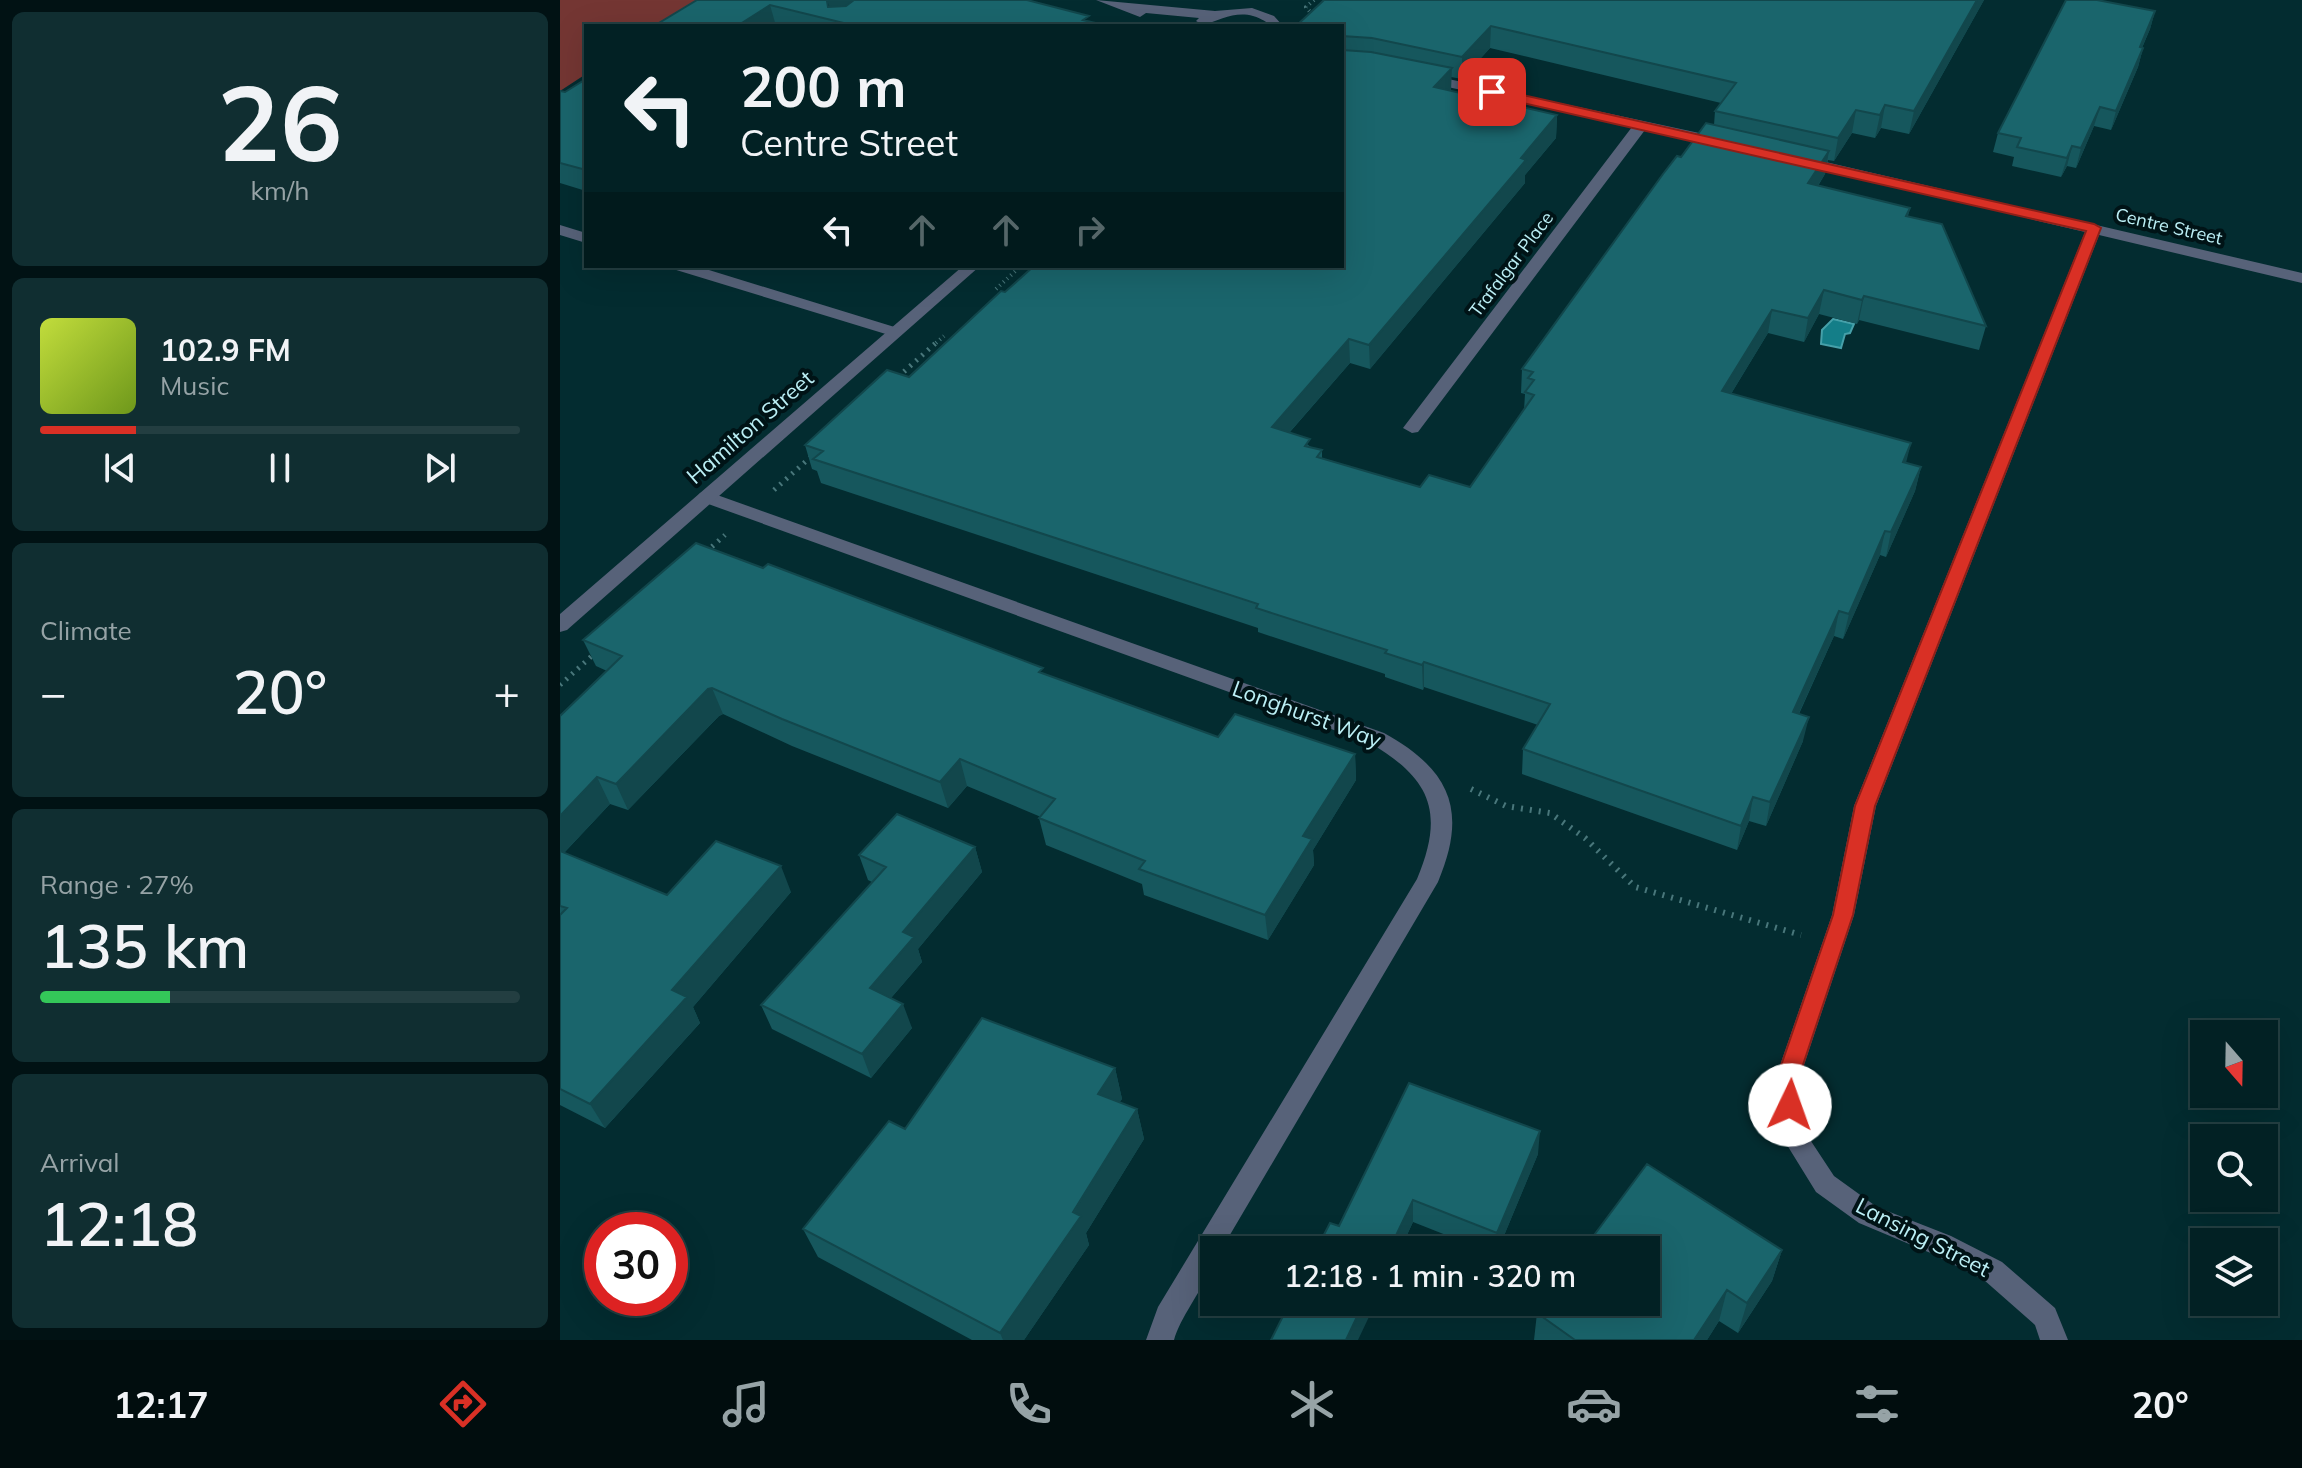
<!DOCTYPE html>
<html lang="en">
<head>
<meta charset="utf-8">
<style>
  body { margin:0; font-family:Mulish,sans-serif; background:#102e31; color:#f1f3f6; height:100vh; display:flex; flex-direction:column; font-size:30px; white-space:nowrap }
  * { box-sizing:border-box; margin:0 }
  p { font-size:26px; color:#96a3a6 }
  .icon { flex:none; width:44px; height:44px; fill:none; stroke:currentColor; stroke-width:2; stroke-linecap:round; stroke-linejoin:round }
  .map { position:relative; flex:1; overflow:hidden }
  .side { display:flex; flex-direction:column; gap:12px; padding:12px; background:#011214; width:560px }
  .side>* { flex:none }
  .hud { position:absolute; left:24px; top:24px; width:760px; height:244px; border-radius:0px; box-shadow:0 8px 32px #0002,0 0 0 2px #233e41; background:#022124; color:#f1f3f6; overflow:hidden }
  .needle { width:52px; rotate:160deg }
  .fabs { position:absolute; left:1630px; top:1020px; display:grid; gap:16px }
  .fabs a { display:grid; place-items:center; width:88px; height:88px; border-radius:0px; background:#022124; box-shadow:0 8px 32px #0002,0 0 0 2px #233e41; font-size:40px }
  .speed { position:absolute; left:24px; top:1212px; display:flex; gap:16px; font-size:40px; font-weight:700; text-align:center }
  .speed>* { display:grid; place-content:center; width:104px; height:104px; border-radius:50%; background:#022124; box-shadow:0 8px 32px #0002,0 0 0 2px #233e41; line-height:1 }
  .speed .limit { border:12px solid #d22; background:#fff; color:#111 }
  .pin { position:absolute; display:grid; place-items:center; width:68px; height:68px; color:#fff; margin:-34px; border-radius:16px; box-shadow:0 4px 12px #0006 }
  .me { position:absolute; width:88px; margin:-44px; rotate:3deg; stroke-linejoin:round; filter:drop-shadow(0 0 6px #0008) }
  .turn { display:flex; align-items:center; gap:28px; height:168px; padding:0 24px; font-size:36px }
  .turn .icon { width:104px; height:104px; stroke-width:2.5 }
  .turn b { display:block; font-size:56px; line-height:68px }
  .lanes { display:flex; align-items:center; height:76px; padding:0 24px; background:#0003; justify-content:center; gap:40px; direction:ltr }
  .lanes .off { opacity:.35 }
  .big { font-size:60px; font-weight:600; line-height:1.1 }
  .side .card { flex:1; display:flex; flex-direction:column; justify-content:center; gap:12px; min-width:0; padding:0 28px; border-radius:12px; background:#102e31 }
  .side .dial { align-items:center; gap:0 }
  .dial b { font-size:104px; line-height:1 }
  .song { display:flex; align-items:center; gap:24px }
  .cover { width:96px; height:96px; border-radius:12px; background:linear-gradient(135deg,hsl(70 70% 55%),hsl(80 70% 35%)) }
  .played { height:8px; border-radius:4px; background:linear-gradient(90deg,#d93025 20%,#233e41 20%) }
  .keys { display:flex; justify-content:space-around; direction:ltr }
  .heat { display:flex; justify-content:space-between; align-items:center; font-size:44px; direction:ltr }
  .charge { height:12px; border-radius:6px; background:linear-gradient(90deg,#34c759 27%,#233e41 0) }
  .trip { position:absolute; left:640px; top:1236px; width:460px; height:80px; border-radius:0px; background:#022124; box-shadow:0 8px 32px #0002,0 0 0 2px #233e41; font-weight:600; line-height:80px; text-align:center }
  .dock { display:flex; height:128px; justify-content:space-around; align-items:center; background:#010d0e; color:#96a3a6 }
  .dock .icon { width:56px; height:56px }
  .dock .selected { color:#d93025 }
  .dock b { font-size:36px; color:#f1f3f6 }
  main { display:flex; flex:1; min-height:0 }
  .map>svg:first-child { display:block }
  .green { fill:#743633 }
  .water { fill:#147e88; stroke:#46a0a9; stroke-width:2 }
  .lines { fill:none; stroke-linecap:round; stroke-linejoin:round }
  .path-far2 { stroke:#49777b; stroke-width:4; stroke-dasharray:1 4; stroke-linecap:butt }
  .path-far1 { stroke:#49777b; stroke-width:5; stroke-dasharray:2 6; stroke-linecap:butt }
  .path { stroke:#49777b; stroke-width:6; stroke-dasharray:2 7; stroke-linecap:butt }
  .minor { fill:#576279; fill-rule:evenodd }
  .tertiary { fill:#576279; fill-rule:evenodd }
  .wall { fill:#16575d; fill-rule:evenodd }
  .shaded-wall { fill:#12474c }
  .building { fill:#1a656c; stroke:#12474c; stroke-width:2 }
  .route { fill:#d93025; stroke:#8d1f18; stroke-width:2 }
  .labels { text-anchor:middle; dominant-baseline:central; stroke-width:8; stroke-linejoin:round; paint-order:stroke }
  .far-street-label { font-size:18px; fill:#bbeff5; stroke:#001316 }
  .street-label { font-size:22px; fill:#bbeff5; stroke:#001316 }
</style>
</head>
<body>
<main>
<section class="side">
<div class="card dial"><b>26</b><p>km/h</p></div>
<div class="card">
<div class="song"><i class="cover"></i><div><b>102.9 FM</b><p>Music</p></div></div>
<div class="played"></div>
<div class="keys"><svg class="icon" aria-label="previous" viewBox="0 0 24 24"><path d="M18 5L8 12l10 7zM5 5v14"/></svg><svg class="icon" aria-label="pause" viewBox="0 0 24 24"><path d="M8 5v14M16 5v14"/></svg><svg class="icon" aria-label="next" viewBox="0 0 24 24"><path d="M6 5l10 7-10 7zM19 5v14"/></svg></div>
</div>
<div class="card"><p>Climate</p>
<div class="heat"><a>−</a><b class="big">20°</b><a>+</a></div>
</div>
<div class="card"><p>Range · 27%</p><b class="big">135 km</b><div class="charge"></div></div>
<div class="card"><p>Arrival</p><b class="big">12:18</b></div>
</section>
<div class="map">
<svg width="1742" height="1340" viewBox="0 0 1742 1340">
  <rect width="100%" height="100%" fill="#032c30"/>
  <!-- green -->
  <path class="green" d="M0,0h145l-42,26h-77v48l-26,17z"/>
  <!-- water -->
  <path class="water" d="M1273,319l21,5 -4,9 -5,1 -4,14 -20,-4 1,-14z"/>
  <g class="lines">
    <!-- path-far2 -->
    <path class="path-far2" d="M754,0l-8,7 14,17 -3,2
      M436,289l25,-23
      M376,343l8,-7"/>
    <!-- path-far1 -->
    <path class="path-far1" d="M338,377l40,-36
      M214,490l40,-36
      M146,552l19,-17
      M0,685l35,-32"/>
    <!-- path -->
    <path class="path" d="M911,789l35,17 44,7 35,25 50,49 166,48"/>
    <!-- minor -->
    <path class="minor" d="M865,74l302,65 2,3 -7,4 -77,-16 -227,302 -6,1 -9,-5 3,-4 226,-297 -212,-46 -2,-3z
      M1240,156l502,117v10l-203,-48 -223,571 -22,109 -54,162 3,52 31,47 43,31 74,29 51,26 53,46 13,32h-28l-5,-15 -51,-45 -51,-26 -74,-31 -43,-31 -37,-60 -3,-55 56,-162 22,-109 231,-574 -290,-69 -2,-3z
      M0,225l26,8v10l-26,-8z
      M111,266h25l205,63 2,3 -8,5 -6,-2 -216,-66z
      M146,491l678,242c67,37 84,78 54,149l-217,368h-7c0,28 -32,61 -40,90h-28l12,-33 259,-428c28,-67 14,-100 -47,-136l-670,-242 -3,-4 3,-4z"/>
    <!-- tertiary -->
    <path class="tertiary" d="M536,0l119,11 37,-3 22,8 9,10c-16,0 -16,-6 -30,-10 -18,-5 -33,4 -50,9l-7,-4 3,-3 -53,-5 -6,4z
      M403,266h17l-413,364 -7,2v-18z"/>
  </g>
  <!-- wall -->
  <path class="wall" d="M137,0l393,22 18,4h-454z
    M764,0h660l-75,134 -28,-6 -6,10 -23,-5 -18,28 -6,-1 -3,14 -7,12 92,22 -2,8 78,110 -7,24 -120,-30 -2,4 -38,-10 -15,28 -36,-9 -37,61 175,69 15,4 -6,24 -29,66 -6,-2 -37,84 -9,-3 -35,78 4,27 -37,85 -17,-5 -12,29 -215,-76 1,-25 15,-24 -114,-38 -1,3 -38,-13v-3l-127,-42v-4l-437,-145 -4,-12 -5,-2 -7,-24 104,-68 96,-85 337,-26v-240zM930,48l231,55 -6,8 -1,14 -33,32 -159,212 -1,24 4,1 -1,16 -54,77h-50l-98,-29v-8l-11,-3 -21,-15 60,-69 20,6 155,-186v-8l31,-37 1,-23 -106,-24v-14l11,2z
    M1595,11l-5,18 -8,19h1l-5,19 -27,63 -17,-4 -18,42 -9,-2 -6,11 -49,-11 2,-9 -21,-5 5,-19z
    M26,79v112l-26,-8v-92l5,1z
    M302,266h18l-5,4z
    M23,640l461,34 174,63 137,17 1,26 -43,70 1,15 -46,75 -124,-45 -2,-11 -96,-39 -7,-27 2,-1 -74,-31 -19,22 -156,-62 -69,-32 -4,2 -91,94 -18,-6 -46,49 103,42 124,-3 -98,115 7,16 -95,105 -45,-23v-389l47,-45 -11,-5z
    M415,847l7,25 -64,77 4,13 -31,36 21,30 -41,50 -99,-49 -11,-24 111,-123 -4,-2 -9,-25z
    M555,1068l7,31 -3,3 18,7 7,30 -58,94 3,12 -65,95h-52l-154,-83 -15,-28 102,-100z
    M978,1154l-40,96h-14l-71,-28 -13,28h-84l23,-24z
    M1222,1250l-10,31 -34,52 -19,-12 -12,19h-173l3,-27z"/>
  <!-- shaded-wall -->
  <path class="shaded-wall" d="M268,0h37l-29,21 -9,-20z
    M1417,0h7l-75,134 5,-23z
    M210,5l6,21h-39z
    M1595,11l-5,18 -16,37 6,-19z
    M931,26l-1,22 -28,31v-22z
    M1583,48l-5,19 -27,63 5,-19z
    M892,68l-1,23 -17,-4z
    M1325,105l-4,23 -6,10 5,-23z
    M1540,107l-6,19 -18,42 5,-20z
    M1296,110l-4,23 -18,28 4,-23z
    M997,115l-1,23 -31,37v8l-155,186 -1,-24 152,-187z
    M1512,146l-5,20 -6,11 6,-19z
    M1269,151l-4,23 -21,33 4,-24z
    M1264,290l-5,24 -15,28 4,-24z
    M1304,296l-5,24 -2,4 5,-24z
    M1212,310l-4,23 -50,82 4,-24z
    M789,339l1,24 -77,88 -1,-24z
    M1351,443l-6,24 -2,-5z
    M1361,467l-6,24 -29,66 5,-25z
    M1325,531l-5,24 -37,84 6,-25z
    M1279,611l-5,25 -46,101 5,-25z
    M864,662v25l-1,3 -1,-25z
    M152,688l11,26 -4,2 -91,94 -12,-26 92,-95z
    M1249,717l-6,24 -37,85 4,-24z
    M795,754l1,26 -43,70 1,15 -46,75 -3,-25 38,-79z
    M400,759l7,27 -19,22 -8,-26z
    M37,777l13,27 -50,53v-41z
    M1193,797l-4,24 -12,29 4,-24z
    M415,847l7,25 -64,77 4,13 -43,50 -9,-24 33,-56z
    M221,866l10,26 -98,115 7,16 -95,105 -15,-24 82,-114z
    M343,1004l9,24 -41,50 -9,-24z
    M555,1068l7,31 -17,25 -7,-30z
    M577,1109l7,30 -58,94 3,12 -65,95h-21l-3,-7z
    M980,1131l-2,23 -40,96h-2l1,-17z
    M853,1200v22l-13,28h-11z
    M1222,1250l-10,31 -34,52 9,-30z
    M1167,1290l-8,31 -12,19h-13z
    M804,1302h12l-18,38h-12z"/>
  <!-- building -->
  <path class="building" d="M137,0h131l-1,1 1,6 18,-1 8,-6h173l62,16 -6,4 25,6h-252l-86,-21 -33,21h-83z
    M764,0h653l-63,111 -29,-6 -5,10 -24,-5 -18,28 -123,-27 21,-28 -245,-57 -29,31 -90,-19 -30,-2v-10h-46z
    M1506,0h31l58,11 -15,36 3,1 -27,63 -16,-4 -19,41 -9,-2 -5,12 -50,-11 4,-9 -23,-5z
    M782,50l29,2 81,16 -18,19 123,28 -36,43 5,2 -157,185 -20,-6 -77,88 38,12 -5,7 17,4 -5,7 103,30 9,-12 41,12 64,-92 -9,-3 9,-12 -6,-2 5,-6 -11,-3 141,-195 14,-18 4,1 25,-34 123,28 -21,32 102,25 -4,8 36,8 44,102 -122,-30 -2,4 -38,-10 -16,28 -36,-8 -50,81 189,52 -8,19 18,5 -30,65 -6,-1 -36,83 -10,-3 -46,101 16,5 -39,85 -17,-5 -12,29 -218,-77 27,-45 -126,-42 -2,3 -37,-12 2,-3 -131,-42 2,-4 -445,-145 10,-8 -18,-6 82,-75 22,7 92,-86 4,1 29,-26h308z
    M26,79v91l-26,-7v-72l5,1z
    M136,543l67,25 5,-4 275,104 -4,4 179,65 17,-23 120,40 -52,82 9,3 -47,76 -126,-46 6,-8 -106,-43 16,-19 -95,-40 -20,23 -158,-63 -70,-31 -4,1 -92,95 -19,-7 -37,39v-100l62,-60 -39,-16z
    M337,814l78,33 -72,85 11,5 -44,51 33,16 -41,50 -101,-49 125,-138 -27,-12z
    M156,841l65,25 -109,124 15,7 -97,107 -30,-15v-174l7,-7 -7,-2v-55l107,44z
    M422,1018l133,50 -17,26 39,15 -64,103 8,4 -81,117 -197,-104 86,-108 16,8z
    M849,1083l131,48 -43,102 -84,-33 -24,50h-73l14,-27 9,3z
    M1087,1164l135,86 -35,53 -20,-13 -33,50h-119l-38,-27 8,-11h101v-52h-63z
    M730,1302h74l-18,38h-75z"/>
  <!-- route -->
  <path class="route" d="M932,88l602,136 7,4 -226,578 -22,109 -54,162 2,28 -3,7 -8,2 -8,-2 -5,-35 56,-162 22,-109 231,-575 -598,-136 -2,-3z"/>
  <g class="labels">
    <!-- far-street labels -->
    <g class="far-street-label">
      <text transform="translate(1609 226) rotate(13)">Centre Street</text>
      <text transform="translate(951 264) rotate(-53)">Trafalgar Place</text>
    </g>
    <!-- street labels -->
    <g class="street-label">
      <text transform="translate(190 427) rotate(-41)">Hamilton Street</text>
      <text transform="translate(747 714) rotate(20)">Longhurst Way</text>
      <text transform="translate(1363 1237) rotate(27)">Lansing Street</text>
    </g>
  </g>
</svg>
<div class="fabs">
<a><svg class="needle" viewBox="-14 -14 28 28"><path d="M0-13l5 13h-10z" fill="#e53935"/><path d="M0 13l5-13h-10z" fill="#96a3a6"/></svg></a>
<a><svg class="icon" aria-label="search" viewBox="0 0 24 24"><circle cx="10" cy="10" r="6"/><path d="M15 15l6 6"/></svg></a>
<a><svg class="icon" aria-label="layers" viewBox="0 0 24 24"><path d="M12 4l9 5-9 5-9-5zM3 14l9 5 9-5"/></svg></a>
</div>
<div class="speed"><div class="limit">30</div></div>
<div class="pin" style="left:932px;top:92px;background:#d93025"><svg class="icon" aria-label="arrive" viewBox="0 0 24 24"><path d="M6 21V4h12l-3 4 3 4H6"/></svg></div>
<svg class="me" style="left:1230px;top:1105px" viewBox="-20 -20 40 40"><circle r="19" fill="#fff"/><path d="M0-13L10 11 0 6-10 11z" fill="#d93025"/></svg>
<div class="trip">12:18 · 1 min · 320 m</div>
<div class="hud">
<div class="turn"><svg class="icon" aria-label="left" viewBox="0 0 24 24"><path d="M17 20v-9H6M10 6l-5 5 5 5"/></svg><div><b>200 m</b>Centre Street</div></div>
<div class="lanes"><svg class="icon" aria-label="left" viewBox="0 0 24 24"><path d="M17 20v-9H6M10 6l-5 5 5 5"/></svg><svg class="icon off" aria-label="ahead" viewBox="0 0 24 24"><path d="M12 20V5M6 11l6-6 6 6"/></svg><svg class="icon off" aria-label="ahead" viewBox="0 0 24 24"><path d="M12 20V5M6 11l6-6 6 6"/></svg><svg class="icon off" aria-label="right" viewBox="0 0 24 24"><path d="M7 20v-9h11M14 6l5 5-5 5"/></svg></div>
</div>
</div>
</main>
<nav class="dock">
<b>12:17</b>
<svg class="icon selected" aria-label="directions" viewBox="0 0 24 24"><path d="M12 3l9 9-9 9-9-9zM9 14v-3h6M13 9l2 2-2 2"/></svg>
<svg class="icon" aria-label="music" viewBox="0 0 24 24"><path d="M9 18V5l10-2v13"/><circle cx="6" cy="18" r="3"/><circle cx="16" cy="16" r="3"/></svg>
<svg class="icon" aria-label="phone" viewBox="0 0 24 24"><path d="M5 4h4l2 5-3 2q2 4 5 5l2-3 5 2v4C11 20 4 13 5 4z"/></svg>
<svg class="icon" aria-label="climate" viewBox="0 0 24 24"><path d="M12 3v18M4 7l16 10M4 17L20 7"/></svg>
<svg class="icon" aria-label="car" viewBox="0 0 24 24"><path d="M5 17H2v-5l4-1 3-4h7l3 4 3 1v5h-3M9 17h6M6 11h13"/><circle cx="7" cy="17" r="2"/><circle cx="17" cy="17" r="2"/></svg>
<svg class="icon" aria-label="filters" viewBox="0 0 24 24"><path d="M4 7h16M4 17h16"/><circle cx="9" cy="7" r="2"/><circle cx="15" cy="17" r="2"/></svg>
<b>20°</b>
</nav>
</body>
</html>
